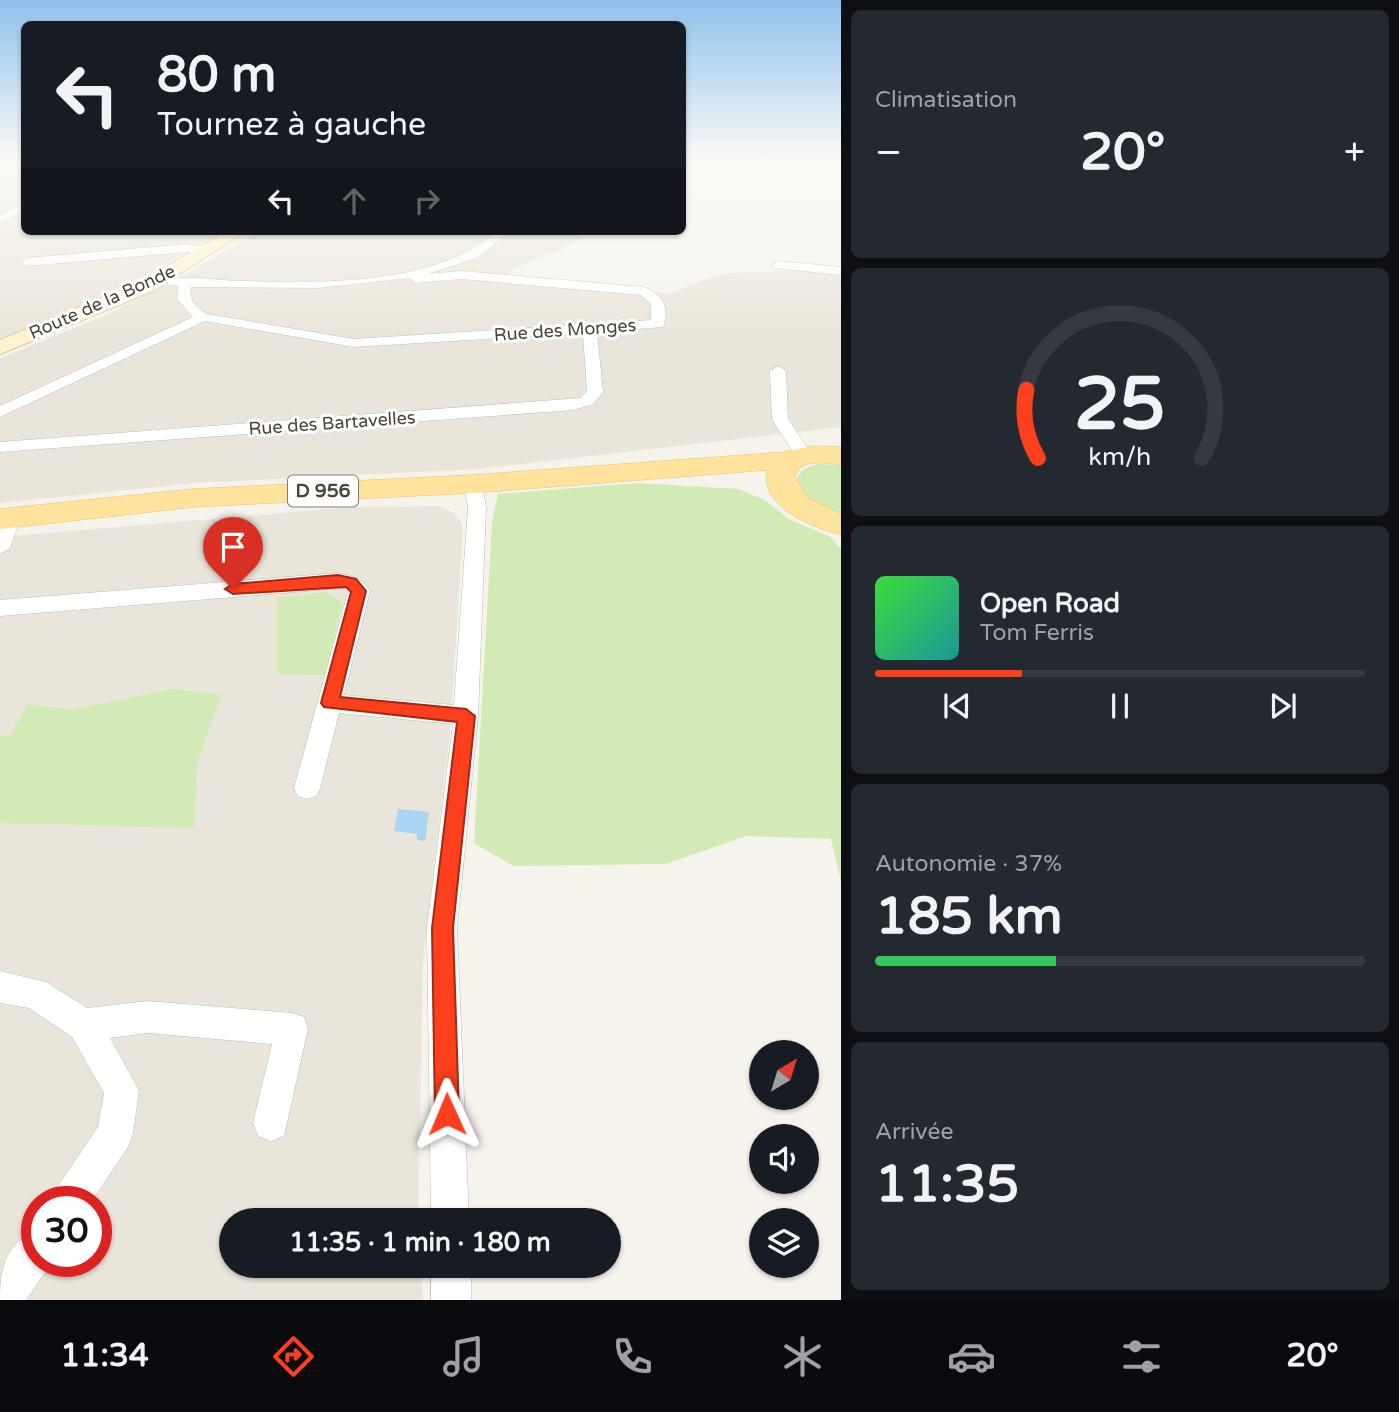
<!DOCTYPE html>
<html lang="fr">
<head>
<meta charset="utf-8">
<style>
  body { margin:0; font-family:"Varela Round",sans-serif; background:#242831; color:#f1f3f6; height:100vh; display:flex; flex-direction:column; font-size:26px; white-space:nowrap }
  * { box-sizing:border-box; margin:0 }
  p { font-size:23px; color:#9ea1a6 }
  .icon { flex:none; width:38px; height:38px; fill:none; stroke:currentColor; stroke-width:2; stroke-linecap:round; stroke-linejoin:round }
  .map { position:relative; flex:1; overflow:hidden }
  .side { display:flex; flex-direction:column; gap:10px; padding:10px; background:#0d0f14; width:558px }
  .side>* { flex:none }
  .guide { position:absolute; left:21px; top:21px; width:665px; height:214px; border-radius:10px; box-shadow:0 2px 5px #0004; background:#171b24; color:#f1f3f6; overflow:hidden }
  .needle { width:46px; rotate:38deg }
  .fabs { position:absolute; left:749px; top:1040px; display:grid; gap:14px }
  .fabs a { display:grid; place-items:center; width:70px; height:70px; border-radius:50%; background:#171b24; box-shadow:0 2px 5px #0004; font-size:35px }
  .speed { position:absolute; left:21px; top:1186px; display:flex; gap:14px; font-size:35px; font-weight:700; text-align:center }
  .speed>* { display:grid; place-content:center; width:91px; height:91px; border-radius:50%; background:#171b24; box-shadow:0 2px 5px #0004; line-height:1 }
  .speed .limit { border:10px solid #d22; background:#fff; color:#111 }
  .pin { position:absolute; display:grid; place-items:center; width:60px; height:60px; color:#fff; margin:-72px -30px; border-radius:50% 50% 50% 0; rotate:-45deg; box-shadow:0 0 7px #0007 }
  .pin .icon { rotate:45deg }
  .me { position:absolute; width:77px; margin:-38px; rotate:359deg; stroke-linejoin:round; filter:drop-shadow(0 0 5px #0008) }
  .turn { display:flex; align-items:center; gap:24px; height:147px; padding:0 21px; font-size:32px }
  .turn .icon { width:91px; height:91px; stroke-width:2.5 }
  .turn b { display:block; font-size:49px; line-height:60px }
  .lanes { display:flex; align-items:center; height:66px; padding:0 21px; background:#0003; justify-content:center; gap:35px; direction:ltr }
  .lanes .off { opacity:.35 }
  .big { font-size:52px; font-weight:800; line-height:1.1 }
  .side .widget { flex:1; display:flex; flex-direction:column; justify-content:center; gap:10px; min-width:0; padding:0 24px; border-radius:10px; background:#242831 }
  .side .dial { align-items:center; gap:0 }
  .dial svg { height:182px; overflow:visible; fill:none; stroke:#363941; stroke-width:7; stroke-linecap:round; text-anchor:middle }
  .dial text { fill:#f1f3f6; stroke:none }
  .song { display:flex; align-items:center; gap:21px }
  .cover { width:84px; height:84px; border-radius:10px; background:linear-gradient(135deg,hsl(120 70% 55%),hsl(180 70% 35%)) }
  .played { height:7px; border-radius:4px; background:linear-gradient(90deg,#fc3f1d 30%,#363941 30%) }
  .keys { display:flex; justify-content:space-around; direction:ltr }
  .heat { display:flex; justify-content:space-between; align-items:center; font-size:38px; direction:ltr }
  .charge { height:10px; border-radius:5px; background:linear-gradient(90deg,#34c759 37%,#363941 0) }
  .trip { position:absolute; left:219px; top:1208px; width:402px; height:70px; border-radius:35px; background:#171b24; box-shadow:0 2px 5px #0004; font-weight:800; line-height:70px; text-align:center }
  .menu { display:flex; height:112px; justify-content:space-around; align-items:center; background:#090b0e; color:#9ea1a6 }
  .menu .icon { width:49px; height:49px }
  .menu .on { color:#fc3f1d }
  .menu b { font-size:32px; color:#f1f3f6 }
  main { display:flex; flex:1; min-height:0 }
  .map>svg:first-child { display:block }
  .residential { fill:#eae5da; fill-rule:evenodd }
  .green { fill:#d2eab5 }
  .water { fill:#a9d4f2 }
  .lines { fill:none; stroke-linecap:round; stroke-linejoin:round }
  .minor-casing { stroke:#c2bbae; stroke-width:1 }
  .secondary-casing { stroke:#d6c79b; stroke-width:2 }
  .primary-casing { stroke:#e6c16a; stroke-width:1 }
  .minor { fill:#fff; fill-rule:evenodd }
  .secondary { fill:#fff3cd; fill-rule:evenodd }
  .primary { fill:#ffe39c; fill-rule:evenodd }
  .route { fill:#fc3f1d; stroke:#a42913; stroke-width:2 }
  .labels { text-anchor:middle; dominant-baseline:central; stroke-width:6; stroke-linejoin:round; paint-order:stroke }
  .far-street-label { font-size:18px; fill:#4b4439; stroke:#fff }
  .shield { fill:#fff; stroke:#817c74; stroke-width:2 }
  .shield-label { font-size:19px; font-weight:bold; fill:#4b4439 }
</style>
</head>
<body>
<main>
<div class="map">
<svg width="841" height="1300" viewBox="0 0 841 1300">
  <rect width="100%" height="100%" fill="#f6f3ec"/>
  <!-- residential -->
  <path class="residential" d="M0,161h24v70h197l-85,51 -136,58z
    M260,231h328l-23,17 -50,20 -7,6 161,20 50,-20 81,-4 41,4v153l-364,42 -282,14 -195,20v-145l104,-42 83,-42z
    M438,506l14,6 8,8 3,9 -13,204 -27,227 -5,260h-187v45h190l2,35h-423v-763l355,-30zM37,1202h59v60h-59z"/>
  <!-- green -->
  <path class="green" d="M818,464l23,1v49l-34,-15 -11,-18c4,-12 11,-14 22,-17z
    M637,483l102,6 27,12 23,18 41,18 11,12v333l-10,-43 -85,-3 -80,28 -153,2 -39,-23 18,-321 6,-28z
    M327,592l15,11 -17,72 -48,-1v-76z
    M172,689l50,6 -24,65 -4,68 -194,-5v-88l10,1 18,-32 44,6z"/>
  <!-- water -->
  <path class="water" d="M398,809l31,3 -4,29 -8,-1v-6l-23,-3z"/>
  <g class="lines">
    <defs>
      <path id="minor" d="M24,202v8l-24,14v-8z
        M498,231h13l-34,27 -50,16 34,-3 183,16c19,6 26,22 19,40l-66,5 6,60 -10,12 -19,6 -574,42v-10l581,-44 6,-7 -4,-58 -229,14 -149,-26 -205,96v-11l193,-89 -16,-18 1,-13 -10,-1v-6c24,-4 52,2 76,2 82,2 188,5 254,-50zM410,278l5,5 46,-4 180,16 10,9v16l-297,19 -147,-25c-11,-7 -19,-13 -16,-27l127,1z
        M187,244l28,6 -6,4 -22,-2 -160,14 -6,-4 6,-4z
        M778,261l63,6v8l-67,-7 -2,-3z
        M778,366l8,5 2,48 25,37 -3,4h-12l-26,-41 -2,-48z
        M473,479l9,5 4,24 -8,208 -21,212 12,292h-38l-4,-292 26,-204 -114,-11 -19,75 -4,8 -9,3 -9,-3 -4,-8 54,-196 -4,-4 -344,28v-16l338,-27c14,3 24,5 32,18l-26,104 110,10 14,-197 -4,-24z
        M11,511l10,6 -11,31 -10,6v-33l4,-8z
        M0,971l46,11 41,26 61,-7 144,12 12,4 4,12 -24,107 -13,5 -13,-5 -5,-13 19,-79 -124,-11 -38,5 29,52 -6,44 -5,13 -37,55h-41l6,-13 42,-62 6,-34 -32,-56 -43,-29 -29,-5z
        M37,1231v31l14,2 -25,36h-26c0,-31 5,-56 37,-69z
        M431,1265h40v35h-40z"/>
      <path id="secondary" d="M226,231h20l-93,60 -153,63v-14l139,-57z"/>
      <path id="primary" d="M812,446l29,1v17c-17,0 -42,-7 -46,14l13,20 33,16v21c-27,-7 -82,-28 -74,-65l-294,23 -280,14 -193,22v-20l193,-20 280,-14 313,-23z"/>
    </defs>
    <!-- minor casing -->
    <use href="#minor" class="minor-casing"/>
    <!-- secondary casing -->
    <use href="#secondary" class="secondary-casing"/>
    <!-- primary casing -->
    <use href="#primary" class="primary-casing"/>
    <!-- minor -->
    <use href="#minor" class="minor"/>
    <!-- secondary -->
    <use href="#secondary" class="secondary"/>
    <!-- primary -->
    <use href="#primary" class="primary"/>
  </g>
  <!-- sky -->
  <linearGradient id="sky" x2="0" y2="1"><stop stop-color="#8fc1ec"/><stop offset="0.47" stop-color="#fbfaf6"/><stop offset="1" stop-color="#fbfaf6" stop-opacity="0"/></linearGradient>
  <rect width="841" height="343" fill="url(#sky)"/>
  <!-- route -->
  <path class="route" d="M338,575l18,4 10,12 -26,106 126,12 9,7 -22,212 6,186 -3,9 -9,4 -9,-4 -3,-9 -3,-186 25,-206 -133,-15 -3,-4 30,-111 -5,-5 -113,7 -8,-5 8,-5z"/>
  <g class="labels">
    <!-- far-street labels -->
    <g class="far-street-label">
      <text transform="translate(102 302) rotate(-24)">Route de la Bonde</text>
      <text transform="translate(565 330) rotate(-4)">Rue des Monges</text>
      <text transform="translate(332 423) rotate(-4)">Rue des Bartavelles</text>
    </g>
    <!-- shield labels -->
    <rect class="shield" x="288" y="475.5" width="70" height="31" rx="5"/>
    <g class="shield-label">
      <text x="323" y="491">D 956</text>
    </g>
  </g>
</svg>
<div class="fabs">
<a><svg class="needle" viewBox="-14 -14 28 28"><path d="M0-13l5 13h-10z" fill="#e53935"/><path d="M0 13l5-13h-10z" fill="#9ea1a6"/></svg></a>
<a><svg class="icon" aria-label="sound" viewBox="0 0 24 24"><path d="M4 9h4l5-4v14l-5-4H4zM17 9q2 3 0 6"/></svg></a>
<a><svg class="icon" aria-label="layers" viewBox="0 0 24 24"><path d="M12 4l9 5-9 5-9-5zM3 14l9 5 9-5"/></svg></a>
</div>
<div class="speed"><div class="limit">30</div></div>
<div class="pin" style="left:233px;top:589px;background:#d93025"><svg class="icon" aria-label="arrive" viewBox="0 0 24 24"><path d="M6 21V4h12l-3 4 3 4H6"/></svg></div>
<svg class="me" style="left:447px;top:1114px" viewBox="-20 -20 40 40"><path d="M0-17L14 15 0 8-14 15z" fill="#fc3f1d" stroke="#fff" stroke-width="4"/></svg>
<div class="trip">11:35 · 1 min · 180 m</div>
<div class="guide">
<div class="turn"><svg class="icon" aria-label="left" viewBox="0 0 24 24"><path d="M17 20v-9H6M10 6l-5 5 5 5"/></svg><div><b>80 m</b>Tournez à gauche</div></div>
<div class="lanes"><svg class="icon" aria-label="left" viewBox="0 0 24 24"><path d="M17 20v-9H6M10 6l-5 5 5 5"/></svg><svg class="icon off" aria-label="ahead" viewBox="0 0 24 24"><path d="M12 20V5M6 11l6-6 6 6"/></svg><svg class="icon off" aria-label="right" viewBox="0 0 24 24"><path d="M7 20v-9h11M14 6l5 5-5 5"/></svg></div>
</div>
</div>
<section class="side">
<div class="widget"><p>Climatisation</p>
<div class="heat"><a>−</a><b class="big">20°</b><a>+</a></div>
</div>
<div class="widget dial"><svg viewBox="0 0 100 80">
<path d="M14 69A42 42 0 1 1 86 69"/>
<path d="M14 69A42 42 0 0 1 9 39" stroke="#fc3f1d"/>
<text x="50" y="56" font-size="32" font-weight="700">25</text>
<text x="50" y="72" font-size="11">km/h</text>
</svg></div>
<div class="widget">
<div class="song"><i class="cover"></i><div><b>Open Road</b><p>Tom Ferris</p></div></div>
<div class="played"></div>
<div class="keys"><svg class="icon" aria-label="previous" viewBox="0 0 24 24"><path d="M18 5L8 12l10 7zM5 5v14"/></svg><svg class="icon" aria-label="pause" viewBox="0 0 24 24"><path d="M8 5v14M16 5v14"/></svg><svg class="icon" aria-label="next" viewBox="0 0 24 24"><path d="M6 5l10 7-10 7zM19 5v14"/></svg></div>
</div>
<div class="widget"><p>Autonomie · 37%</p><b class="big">185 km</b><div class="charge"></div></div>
<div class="widget"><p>Arrivée</p><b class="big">11:35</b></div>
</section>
</main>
<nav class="menu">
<b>11:34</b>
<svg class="icon on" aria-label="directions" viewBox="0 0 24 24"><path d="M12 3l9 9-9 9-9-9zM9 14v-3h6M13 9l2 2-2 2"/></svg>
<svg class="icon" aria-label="music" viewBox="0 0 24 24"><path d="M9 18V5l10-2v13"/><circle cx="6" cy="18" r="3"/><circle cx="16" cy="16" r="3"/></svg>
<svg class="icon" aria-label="phone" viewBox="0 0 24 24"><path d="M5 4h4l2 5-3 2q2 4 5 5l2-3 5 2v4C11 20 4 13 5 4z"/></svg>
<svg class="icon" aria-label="climate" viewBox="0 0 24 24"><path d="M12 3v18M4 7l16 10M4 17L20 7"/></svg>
<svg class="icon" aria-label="car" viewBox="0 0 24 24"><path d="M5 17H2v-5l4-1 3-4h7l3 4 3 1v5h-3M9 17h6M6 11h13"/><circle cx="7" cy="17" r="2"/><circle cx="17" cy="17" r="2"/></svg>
<svg class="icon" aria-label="filters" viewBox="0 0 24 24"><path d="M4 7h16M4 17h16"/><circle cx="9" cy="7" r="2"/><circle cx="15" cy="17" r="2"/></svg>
<b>20°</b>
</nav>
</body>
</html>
